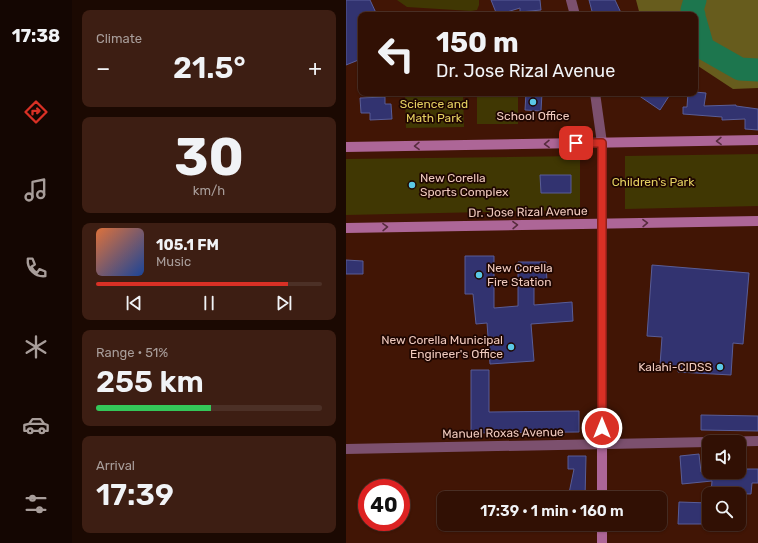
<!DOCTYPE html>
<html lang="en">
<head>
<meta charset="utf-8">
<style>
  body { margin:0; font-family:Rubik,sans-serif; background:#3d1e13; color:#f1f3f6; height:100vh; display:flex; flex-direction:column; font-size:15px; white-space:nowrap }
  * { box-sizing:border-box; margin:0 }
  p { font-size:13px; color:#a89d9a }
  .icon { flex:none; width:22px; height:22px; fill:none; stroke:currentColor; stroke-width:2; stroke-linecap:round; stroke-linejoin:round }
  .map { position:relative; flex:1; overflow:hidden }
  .side { display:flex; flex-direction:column; gap:10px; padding:10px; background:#1b0902; width:274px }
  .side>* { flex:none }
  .hud { position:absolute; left:12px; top:12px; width:340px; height:84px; border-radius:8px; box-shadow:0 1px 3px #0004,0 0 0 1px #4c3026; background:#311004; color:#f1f3f6; overflow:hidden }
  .fabs { position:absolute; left:356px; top:435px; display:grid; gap:8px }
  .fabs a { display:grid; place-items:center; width:44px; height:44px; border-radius:8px; background:#311004; box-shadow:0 1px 3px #0004,0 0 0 1px #4c3026; font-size:20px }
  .speed { position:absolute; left:12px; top:479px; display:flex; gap:8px; font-size:20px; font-weight:700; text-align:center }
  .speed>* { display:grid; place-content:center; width:52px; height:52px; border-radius:50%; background:#311004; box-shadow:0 1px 3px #0004,0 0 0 1px #4c3026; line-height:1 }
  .speed .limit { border:6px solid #d22; background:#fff; color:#111 }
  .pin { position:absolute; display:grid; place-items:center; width:34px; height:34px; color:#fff; margin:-17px; border-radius:8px; box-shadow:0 2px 6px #0006 }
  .me { position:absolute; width:44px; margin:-22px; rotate:0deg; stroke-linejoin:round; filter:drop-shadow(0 0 3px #0008) }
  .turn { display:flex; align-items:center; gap:14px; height:84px; padding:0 12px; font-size:18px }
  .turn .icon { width:52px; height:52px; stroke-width:2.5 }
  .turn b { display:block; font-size:28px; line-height:34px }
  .big { font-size:30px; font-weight:600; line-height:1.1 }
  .side .tile { flex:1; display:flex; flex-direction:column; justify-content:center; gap:6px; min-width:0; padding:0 14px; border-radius:8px; background:#3d1e13 }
  .side .dial { align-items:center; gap:0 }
  .dial b { font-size:52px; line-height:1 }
  .song { display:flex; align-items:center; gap:12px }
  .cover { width:48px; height:48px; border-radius:6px; background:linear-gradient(135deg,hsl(20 70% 55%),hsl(220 70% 35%)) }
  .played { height:4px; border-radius:2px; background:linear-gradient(90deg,#d93025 85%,#4c3026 85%) }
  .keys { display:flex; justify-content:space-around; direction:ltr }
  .heat { display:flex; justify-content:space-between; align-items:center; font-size:22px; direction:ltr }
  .charge { height:6px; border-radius:3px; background:linear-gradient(90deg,#34c759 51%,#4c3026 0) }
  .trip { position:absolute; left:91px; top:491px; width:230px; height:40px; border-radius:8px; background:#311004; box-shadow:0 1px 3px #0004,0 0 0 1px #4c3026; font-weight:600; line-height:40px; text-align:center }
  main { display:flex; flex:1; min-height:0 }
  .menu { display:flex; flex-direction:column; width:72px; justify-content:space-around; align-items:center; background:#140602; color:#a89d9a }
  .menu .icon { width:28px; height:28px }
  .menu .active { color:#d93025 }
  .menu b { font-size:18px; color:#f1f3f6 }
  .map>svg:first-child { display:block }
  .green { fill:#403703 }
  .forest { fill:#675c1d }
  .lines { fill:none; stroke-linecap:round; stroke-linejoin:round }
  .river { stroke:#1d764e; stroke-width:23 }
  .building { fill:#323370; stroke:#595d97 }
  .street { stroke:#7c506e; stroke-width:10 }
  .secondary { stroke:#ad6697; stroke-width:10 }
  .oneway { stroke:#572c3d }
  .route-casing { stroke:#8d1f18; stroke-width:10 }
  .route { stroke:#d93025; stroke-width:7 }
  .poi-dot { fill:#5bc8e6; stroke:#1e0601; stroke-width:1.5 }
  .labels { text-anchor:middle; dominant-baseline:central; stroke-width:3.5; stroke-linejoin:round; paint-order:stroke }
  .park-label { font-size:12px; fill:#e4d060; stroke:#1e0601 }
  .poi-label { font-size:12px; fill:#f0cabe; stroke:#1e0601; text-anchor:start }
  .street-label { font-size:12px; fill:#f0cabe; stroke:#1e0601 }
</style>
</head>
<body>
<main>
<nav class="menu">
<b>17:38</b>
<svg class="icon active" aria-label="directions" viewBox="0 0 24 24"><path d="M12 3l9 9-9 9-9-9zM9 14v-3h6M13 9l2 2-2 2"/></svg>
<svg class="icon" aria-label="music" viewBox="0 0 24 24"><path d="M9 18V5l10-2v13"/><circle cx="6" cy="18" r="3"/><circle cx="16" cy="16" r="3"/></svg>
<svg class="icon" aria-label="phone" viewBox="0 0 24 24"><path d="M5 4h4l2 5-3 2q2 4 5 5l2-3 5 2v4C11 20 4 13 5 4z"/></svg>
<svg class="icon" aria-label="climate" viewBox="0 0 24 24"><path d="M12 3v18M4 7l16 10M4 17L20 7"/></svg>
<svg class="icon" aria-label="car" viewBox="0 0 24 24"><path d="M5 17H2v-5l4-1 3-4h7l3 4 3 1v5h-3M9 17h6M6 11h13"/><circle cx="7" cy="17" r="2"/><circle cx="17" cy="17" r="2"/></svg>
<svg class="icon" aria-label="filters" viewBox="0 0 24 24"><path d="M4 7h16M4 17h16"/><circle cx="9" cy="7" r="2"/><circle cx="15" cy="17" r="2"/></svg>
</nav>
<section class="side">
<div class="tile"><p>Climate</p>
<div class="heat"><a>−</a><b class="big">21.5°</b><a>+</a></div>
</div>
<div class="tile dial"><b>30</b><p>km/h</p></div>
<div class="tile">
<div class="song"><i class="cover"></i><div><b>105.1 FM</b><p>Music</p></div></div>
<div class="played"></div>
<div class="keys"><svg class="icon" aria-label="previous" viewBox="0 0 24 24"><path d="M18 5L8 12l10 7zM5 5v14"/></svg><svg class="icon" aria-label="pause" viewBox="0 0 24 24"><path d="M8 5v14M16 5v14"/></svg><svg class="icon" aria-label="next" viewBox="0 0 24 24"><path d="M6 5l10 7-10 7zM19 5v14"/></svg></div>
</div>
<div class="tile"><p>Range · 51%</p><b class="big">255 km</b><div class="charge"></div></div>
<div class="tile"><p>Arrival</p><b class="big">17:39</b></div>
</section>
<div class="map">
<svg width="412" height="543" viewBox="0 0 412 543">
  <rect width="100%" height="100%" fill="#411505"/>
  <!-- green -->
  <path class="green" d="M51,0h82v5l-2,5 -6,1 -64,-4z
    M59,93h58l1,34 -58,1z
    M131,93h41v31h-41z
    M412,154v52l-133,3v-53z
    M234,156v54l-234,5v-56z"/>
  <!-- forest -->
  <path class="forest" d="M290,0h122v88l-25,1 -38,-25v-49h-55z"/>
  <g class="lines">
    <!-- river -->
    <path class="river" d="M348,15l-2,-5 3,-10
      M349,20l8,28 37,21 18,1"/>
  </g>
  <!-- building -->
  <path class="building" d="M0,0h24l7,15h-16v44l-15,6z
    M145,0h49l1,10 -21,2v-4l-23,7z
    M243,0h26l7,15h-29z
    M349,92l11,1 -2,13 32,-1v1l22,3v21l-13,-1v-10l-23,1v-3l-39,-3v-7h4l1,-14z
    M180,93h16l-1,18 -16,-1z
    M289,93h36l-11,17z
    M39,97v7h6l1,15 -22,1v-7h-9l-1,-15z
    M194,175h31v18h-30z
    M119,256h29v52l24,-2v-44h28l1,20h-13v23l38,-3 1,19 -42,3 3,37 -44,3 -3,-41 -11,1 -3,-30h-8z
    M0,260l17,1v13h-17z
    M306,265l97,8 -6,71 -10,-1 -2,32 -53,-3v-5l-18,-2 2,-28 -15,-1z
    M125,370h18v42l90,-1v21l-108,1z
    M355,415l57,1v15l-57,-1z
    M353,454l2,18h44v-3h13v14h-6l-1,11 -40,-1 1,-12 -30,3 -2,-28z
    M222,456h18l-1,42h-17l6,-29h-6z
    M333,502l30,1v21h-31z"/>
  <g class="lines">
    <!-- street -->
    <path class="street" d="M225,0l4,15
      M249,93l7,50
      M368,442l44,-1
      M0,449l363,-7"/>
    <!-- secondary -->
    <path class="secondary" d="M0,147l412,-7
      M0,228l412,-7
      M256,498v-355
      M256,543v-19"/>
  </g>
  <!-- one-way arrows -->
  <defs><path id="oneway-chevron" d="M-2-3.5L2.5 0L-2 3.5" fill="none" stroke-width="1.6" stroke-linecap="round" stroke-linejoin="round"/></defs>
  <g class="oneway">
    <use href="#oneway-chevron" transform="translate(373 141) rotate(179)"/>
    <use href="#oneway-chevron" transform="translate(201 144) rotate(179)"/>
    <use href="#oneway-chevron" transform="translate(71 146) rotate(179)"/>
    <use href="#oneway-chevron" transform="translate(299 223) rotate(-1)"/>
    <use href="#oneway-chevron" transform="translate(169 225) rotate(-1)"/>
    <use href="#oneway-chevron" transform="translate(39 227) rotate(-1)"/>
  </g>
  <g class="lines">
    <defs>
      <path id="route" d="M230,143h26v285"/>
    </defs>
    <!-- route casing -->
    <use href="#route" class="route-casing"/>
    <!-- route -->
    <use href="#route" class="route"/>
  </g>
  <!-- markers -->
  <g class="poi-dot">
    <circle cx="187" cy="102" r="4"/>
    <circle cx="66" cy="185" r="4"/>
    <circle cx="133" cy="275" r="4"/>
    <circle cx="165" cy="347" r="4"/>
    <circle cx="374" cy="367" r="4"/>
  </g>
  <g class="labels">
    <!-- park labels -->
    <g class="park-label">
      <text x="88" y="104">Science and<tspan x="88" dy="14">Math Park</tspan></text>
      <text x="307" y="182">Children's Park</text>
    </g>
    <!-- poi labels -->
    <g class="poi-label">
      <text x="187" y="116" text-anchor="middle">School Office</text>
      <text x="74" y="178">New Corella<tspan x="74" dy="14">Sports Complex</tspan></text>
      <text x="141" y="268">New Corella<tspan x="141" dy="14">Fire Station</tspan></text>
      <text x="157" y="340" text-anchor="end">New Corella Municipal<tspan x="157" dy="14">Engineer's Office</tspan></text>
      <text x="366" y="367" text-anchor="end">Kalahi-CIDSS</text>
    </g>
    <!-- street labels -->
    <g class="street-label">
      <text transform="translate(182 212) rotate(-1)">Dr. Jose Rizal Avenue</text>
      <text transform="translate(157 433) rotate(-1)">Manuel Roxas Avenue</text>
    </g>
  </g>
</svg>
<div class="fabs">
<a><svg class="icon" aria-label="sound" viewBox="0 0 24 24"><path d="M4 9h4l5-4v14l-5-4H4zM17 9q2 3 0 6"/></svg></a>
<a><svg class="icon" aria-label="search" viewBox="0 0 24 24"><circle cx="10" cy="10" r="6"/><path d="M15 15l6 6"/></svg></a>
</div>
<div class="speed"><div class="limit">40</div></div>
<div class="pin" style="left:230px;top:143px;background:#d93025"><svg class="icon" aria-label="arrive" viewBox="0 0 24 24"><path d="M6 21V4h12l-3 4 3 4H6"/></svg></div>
<svg class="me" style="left:256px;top:428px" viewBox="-20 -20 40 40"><circle r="17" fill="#d93025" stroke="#fff" stroke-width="3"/><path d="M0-11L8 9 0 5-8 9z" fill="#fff"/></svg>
<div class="trip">17:39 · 1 min · 160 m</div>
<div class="hud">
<div class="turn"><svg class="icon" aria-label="left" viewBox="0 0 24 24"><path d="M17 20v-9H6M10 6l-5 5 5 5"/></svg><div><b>150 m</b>Dr. Jose Rizal Avenue</div></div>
</div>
</div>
</main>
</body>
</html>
